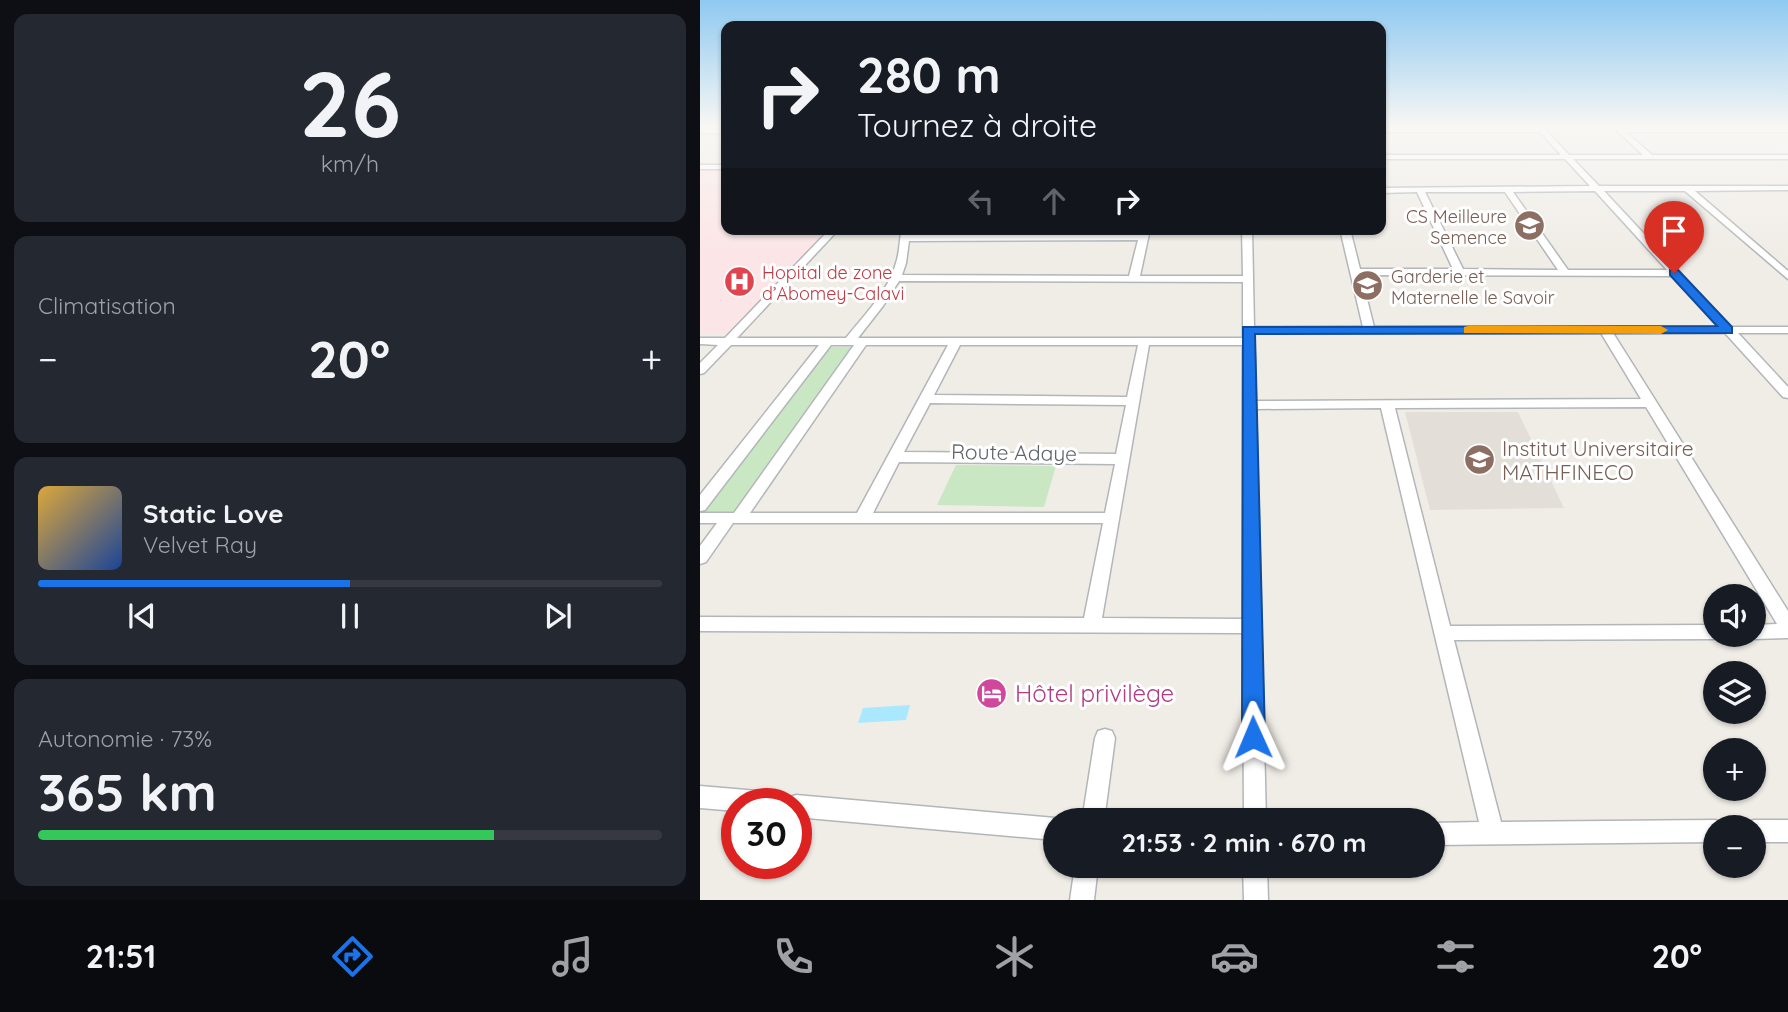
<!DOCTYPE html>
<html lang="fr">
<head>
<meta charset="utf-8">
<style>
  body { margin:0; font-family:Quicksand,sans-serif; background:#242831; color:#f1f3f6; height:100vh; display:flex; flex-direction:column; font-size:26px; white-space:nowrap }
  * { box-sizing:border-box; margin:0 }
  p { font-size:23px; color:#9ea1a6 }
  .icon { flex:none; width:38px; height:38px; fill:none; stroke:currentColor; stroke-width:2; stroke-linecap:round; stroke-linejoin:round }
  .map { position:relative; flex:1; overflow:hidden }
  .sheet { display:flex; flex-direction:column; gap:14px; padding:14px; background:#0d0f14; width:700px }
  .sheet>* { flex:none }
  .banner { position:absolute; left:21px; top:21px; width:665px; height:214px; border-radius:14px; box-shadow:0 2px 5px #0004; background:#171b24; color:#f1f3f6; overflow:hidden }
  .controls { position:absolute; left:1003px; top:584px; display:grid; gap:14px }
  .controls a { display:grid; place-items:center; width:63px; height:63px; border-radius:50%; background:#171b24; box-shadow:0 2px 5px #0004; font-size:35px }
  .speed { position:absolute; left:21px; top:788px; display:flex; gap:14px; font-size:35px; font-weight:700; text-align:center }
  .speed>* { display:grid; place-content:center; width:91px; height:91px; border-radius:50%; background:#171b24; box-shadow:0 2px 5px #0004; line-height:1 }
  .speed .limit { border:10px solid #d22; background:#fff; color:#111 }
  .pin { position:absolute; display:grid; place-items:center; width:60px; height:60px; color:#fff; margin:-72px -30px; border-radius:50% 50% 50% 0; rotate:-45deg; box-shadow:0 0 7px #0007 }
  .pin .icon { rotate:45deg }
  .me { position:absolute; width:77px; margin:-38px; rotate:359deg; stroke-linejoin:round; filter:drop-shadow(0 0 5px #0008) }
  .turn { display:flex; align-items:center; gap:24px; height:147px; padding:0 21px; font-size:32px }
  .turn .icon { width:91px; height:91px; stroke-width:2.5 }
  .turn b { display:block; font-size:49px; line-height:60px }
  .lanes { display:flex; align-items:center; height:66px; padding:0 21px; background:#0003; justify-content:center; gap:35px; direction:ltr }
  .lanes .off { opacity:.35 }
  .big { font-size:52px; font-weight:800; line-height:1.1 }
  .sheet .tile { flex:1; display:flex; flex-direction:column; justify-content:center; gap:10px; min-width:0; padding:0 24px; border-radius:14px; background:#242831 }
  .sheet .dial { align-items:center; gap:0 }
  .dial b { font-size:91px; line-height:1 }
  .song { display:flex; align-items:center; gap:21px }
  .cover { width:84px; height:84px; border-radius:10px; background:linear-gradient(135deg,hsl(40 70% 55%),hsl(220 70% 35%)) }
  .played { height:7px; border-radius:4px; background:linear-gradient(90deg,#1a73e8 50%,#363941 50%) }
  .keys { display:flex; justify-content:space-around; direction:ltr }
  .heat { display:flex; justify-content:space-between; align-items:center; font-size:38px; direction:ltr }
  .charge { height:10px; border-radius:5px; background:linear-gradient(90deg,#34c759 73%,#363941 0) }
  .trip { position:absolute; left:343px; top:808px; width:402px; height:70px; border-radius:35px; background:#171b24; box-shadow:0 2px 5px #0004; font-weight:800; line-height:70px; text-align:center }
  .tabs { display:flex; height:112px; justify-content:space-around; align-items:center; background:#090b0e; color:#9ea1a6 }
  .tabs .icon { width:49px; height:49px }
  .tabs .selected { color:#1a73e8 }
  .tabs b { font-size:32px; color:#f1f3f6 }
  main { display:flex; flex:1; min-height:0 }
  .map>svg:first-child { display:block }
  .education { fill:#e3ded8 }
  .medical { fill:#fce5e6 }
  .green { fill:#cae7c4 }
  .water { fill:#a9e8ff }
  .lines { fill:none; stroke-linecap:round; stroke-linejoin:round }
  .street-casing { stroke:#b2b6b9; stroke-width:3 }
  .street { fill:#fff; fill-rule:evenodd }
  .route { fill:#1a73e8; stroke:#114b97; stroke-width:2 }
  .slow { fill:#f59e0b }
  .labels { text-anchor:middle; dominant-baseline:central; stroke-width:6; stroke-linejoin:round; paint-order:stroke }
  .far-education-label { font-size:18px; fill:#785e54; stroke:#fff; text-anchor:end }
  .far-health-label { font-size:18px; fill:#be3a42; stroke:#fff; text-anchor:start }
  .education-label { font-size:21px; fill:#785e54; stroke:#fff; text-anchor:start }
  .street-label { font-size:21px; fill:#5e6467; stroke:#fff }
  .near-hotel-label { font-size:24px; fill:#b23c85; stroke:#fff; text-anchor:start }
</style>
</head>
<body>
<main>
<section class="sheet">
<div class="tile dial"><b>26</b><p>km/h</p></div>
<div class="tile"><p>Climatisation</p>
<div class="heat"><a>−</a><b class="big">20°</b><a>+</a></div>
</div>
<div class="tile">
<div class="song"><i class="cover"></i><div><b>Static Love</b><p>Velvet Ray</p></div></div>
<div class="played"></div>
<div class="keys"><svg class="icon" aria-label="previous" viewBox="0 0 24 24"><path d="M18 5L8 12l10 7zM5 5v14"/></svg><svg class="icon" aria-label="pause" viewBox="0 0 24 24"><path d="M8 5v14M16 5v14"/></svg><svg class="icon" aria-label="next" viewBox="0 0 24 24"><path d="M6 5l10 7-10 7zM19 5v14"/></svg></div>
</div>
<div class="tile"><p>Autonomie · 73%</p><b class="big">365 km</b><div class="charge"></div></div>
</section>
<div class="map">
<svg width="1088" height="900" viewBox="0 0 1088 900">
  <rect width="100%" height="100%" fill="#f0ede7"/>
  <!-- education -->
  <path class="education" d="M705,412h113l46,96 -134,2z"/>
  <!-- medical -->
  <path class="medical" d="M0,169h26v60h104l-103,105h-27z"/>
  <!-- green -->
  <path class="green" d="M127,347h29l-119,165h-37z
    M256,465l100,1 -12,41 -107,-2z"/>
  <!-- water -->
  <path class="water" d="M210,705l-4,15 -48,3 5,-15z"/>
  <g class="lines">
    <defs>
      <path id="street" d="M836,127h7l26,28h74l-30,-28 175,1v4h-162l26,23h136v4h-215l26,27h189v4l-93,1 93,80v8l-103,-88h-81l127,136h57v6h-50l50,54v11l-5,-1 -58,-64h-112l175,278v27l-34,1 -6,-2 -1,-2h7v-10l23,-1 -131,-217 -251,1 55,218 265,-1v10h7l-7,4 -261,1 47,182 214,-2 8,3 2,5h-10v14l-282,3v-22l46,-1 -98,-414 -125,1 10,412h-22l-1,-188 -543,-2v-14l384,1 19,-95h-370l-27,39 -6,2v-18l17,-23h-17v-10h34l120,-168h-23l-126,165 -5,1v-16l119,-150h-88l-27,28 -4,1v-11l18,-18 -18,-1v-6h25l105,-109h9l-102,109h109c18,-23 42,-46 50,-75 4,-11 3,-23 6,-34h6l2,6 229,-1 1,-5h10l-10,47h103l-1,-47h10l2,98h109l-23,-98h10l10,40h93l-36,-77 -36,1v-5l209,-2 -25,-27h-184v-4h180l-21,-23h-159v-4zM895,191l72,79h-99l-55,-78zM725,192h80l53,78 -95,-1zM438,240l-9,36 -227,-1 4,-12 3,-22zM661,275l311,1 47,51h-345zM199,281l344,1v56h-385l25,-32zM554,333h347l40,66 -385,2zM166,345h82l-91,168h-107zM260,345h178l-11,52 -193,-2zM449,345h94v274l-141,-1zM230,403l196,2 -10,49 -212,-2zM199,462l216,2 -10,49h-232z
        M0,129h26v4h-26z
        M0,165h26v4h-26z
        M405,729l7,2 3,7 -11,83h-22l13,-83 3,-7z
        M0,786l71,6 8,3 3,8h-45v8l-37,-3z
        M96,795l259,23 7,3h-7v19l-259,-23v-14h-10l2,-5z
        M1054,820h34v22h-34v-14h-10l2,-5z
        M375,866h23l-4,34h-24z
        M543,866h24l1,34h-24z"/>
    </defs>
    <!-- street casing -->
    <use href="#street" class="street-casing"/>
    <!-- street -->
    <use href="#street" class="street"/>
  </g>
  <!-- sky -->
  <linearGradient id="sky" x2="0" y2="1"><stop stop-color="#8fc9f1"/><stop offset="0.5" stop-color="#f8f7f4"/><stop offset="1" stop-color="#f8f7f4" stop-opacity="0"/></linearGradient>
  <rect width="1088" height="253" fill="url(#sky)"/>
  <!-- route -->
  <path class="route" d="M970,270h8l54,57v6l-477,1 10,403 -4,8 -8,3 -8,-3 -3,-8 1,-410 474,-1 -47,-51z"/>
  <!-- slow -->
  <path class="slow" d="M768,326h193l7,4 -7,4 -197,-1v-6z"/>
  <!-- icons -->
  <defs>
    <symbol id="school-disc" viewBox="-11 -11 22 22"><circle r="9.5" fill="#8d6e63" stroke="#fff"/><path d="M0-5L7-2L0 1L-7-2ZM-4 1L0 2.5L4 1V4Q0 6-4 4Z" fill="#fff"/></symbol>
    <symbol id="hospital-disc" viewBox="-11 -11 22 22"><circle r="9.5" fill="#e0444e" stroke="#fff"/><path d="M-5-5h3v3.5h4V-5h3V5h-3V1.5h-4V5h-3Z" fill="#fff"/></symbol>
    <symbol id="hotel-disc" viewBox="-11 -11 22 22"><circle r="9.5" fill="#d1479c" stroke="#fff"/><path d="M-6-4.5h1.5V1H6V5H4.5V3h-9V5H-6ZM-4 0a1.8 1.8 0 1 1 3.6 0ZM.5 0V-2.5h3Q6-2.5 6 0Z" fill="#fff"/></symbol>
  </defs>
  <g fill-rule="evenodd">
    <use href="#school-disc" x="812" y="208" width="35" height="35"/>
    <use href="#hospital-disc" x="22" y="264" width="35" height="35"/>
    <use href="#school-disc" x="650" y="268" width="35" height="35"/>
    <use href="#school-disc" x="762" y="442" width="35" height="35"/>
    <use href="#hotel-disc" x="274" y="676" width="35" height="35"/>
  </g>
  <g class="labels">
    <!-- far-education labels -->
    <g class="far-education-label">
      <text x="807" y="216">CS Meilleure<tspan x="807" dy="21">Semence</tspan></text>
      <text x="691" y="276" text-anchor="start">Garderie et<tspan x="691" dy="21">Maternelle le Savoir</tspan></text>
    </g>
    <!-- far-health labels -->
    <g class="far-health-label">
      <text x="62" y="272">Hopital de zone<tspan x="62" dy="21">d’Abomey-Calavi</tspan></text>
    </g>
    <!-- education labels -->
    <g class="education-label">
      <text x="802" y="448">Institut Universitaire<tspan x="802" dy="24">MATHFINECO</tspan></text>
    </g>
    <!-- street labels -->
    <g class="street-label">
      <text transform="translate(314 452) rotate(1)">Route Adaye</text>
    </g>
    <!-- near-hotel labels -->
    <g class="near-hotel-label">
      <text x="315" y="693">Hôtel privilège</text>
    </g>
  </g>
</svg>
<div class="controls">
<a><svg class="icon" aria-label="sound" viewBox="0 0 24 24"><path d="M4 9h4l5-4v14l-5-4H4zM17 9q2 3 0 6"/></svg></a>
<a><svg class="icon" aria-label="layers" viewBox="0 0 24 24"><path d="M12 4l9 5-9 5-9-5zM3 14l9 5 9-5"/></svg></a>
<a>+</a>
<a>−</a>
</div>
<div class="speed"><div class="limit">30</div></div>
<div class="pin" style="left:974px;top:273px;background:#d93025"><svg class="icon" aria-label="arrive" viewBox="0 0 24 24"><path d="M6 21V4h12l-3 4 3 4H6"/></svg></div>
<svg class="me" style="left:553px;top:737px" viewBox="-20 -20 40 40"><path d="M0-17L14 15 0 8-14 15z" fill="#1a73e8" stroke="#fff" stroke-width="4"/></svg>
<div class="trip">21:53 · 2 min · 670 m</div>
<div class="banner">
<div class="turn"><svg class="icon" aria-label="right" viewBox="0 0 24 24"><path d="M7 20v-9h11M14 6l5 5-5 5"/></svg><div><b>280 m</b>Tournez à droite</div></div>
<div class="lanes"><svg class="icon off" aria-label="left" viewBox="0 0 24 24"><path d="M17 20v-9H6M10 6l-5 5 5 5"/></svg><svg class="icon off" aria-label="ahead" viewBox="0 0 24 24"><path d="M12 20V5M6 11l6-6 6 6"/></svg><svg class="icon" aria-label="right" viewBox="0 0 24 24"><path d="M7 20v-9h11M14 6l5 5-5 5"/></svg></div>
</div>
</div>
</main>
<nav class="tabs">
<b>21:51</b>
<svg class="icon selected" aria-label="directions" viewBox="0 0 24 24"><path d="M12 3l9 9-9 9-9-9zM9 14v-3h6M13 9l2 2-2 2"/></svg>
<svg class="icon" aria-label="music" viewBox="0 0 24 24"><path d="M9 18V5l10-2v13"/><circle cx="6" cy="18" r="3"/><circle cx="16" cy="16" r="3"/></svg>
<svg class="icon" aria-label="phone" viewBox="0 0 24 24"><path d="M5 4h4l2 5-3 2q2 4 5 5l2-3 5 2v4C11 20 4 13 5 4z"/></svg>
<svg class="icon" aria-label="climate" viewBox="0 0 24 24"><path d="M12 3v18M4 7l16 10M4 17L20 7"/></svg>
<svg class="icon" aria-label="car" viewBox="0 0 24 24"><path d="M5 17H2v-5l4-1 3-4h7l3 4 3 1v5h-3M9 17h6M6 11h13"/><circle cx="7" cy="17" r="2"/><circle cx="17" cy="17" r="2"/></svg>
<svg class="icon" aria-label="filters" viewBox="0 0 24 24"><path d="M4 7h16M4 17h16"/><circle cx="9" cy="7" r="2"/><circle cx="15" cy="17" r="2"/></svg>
<b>20°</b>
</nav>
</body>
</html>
